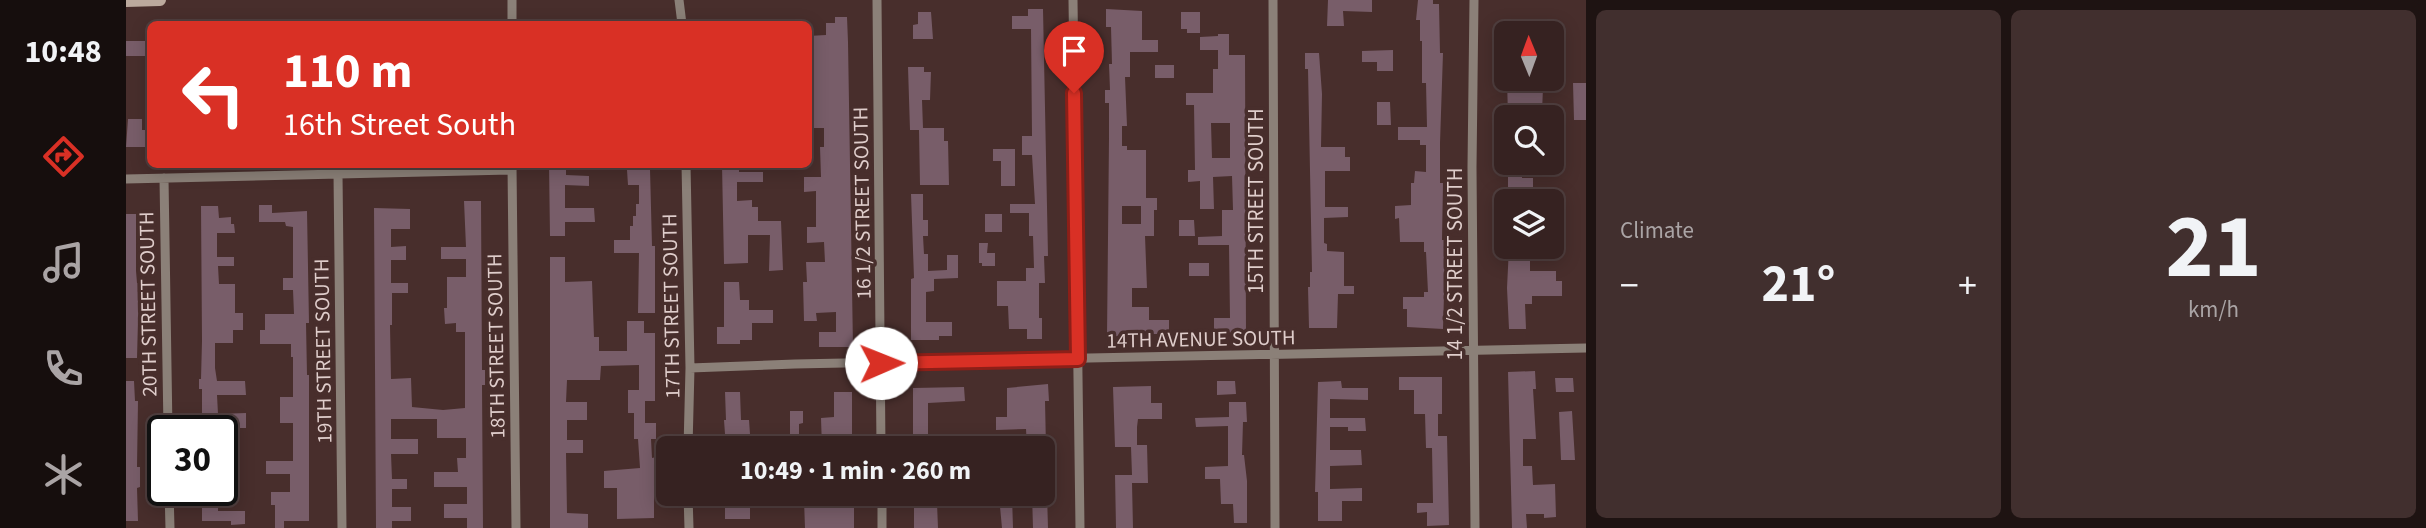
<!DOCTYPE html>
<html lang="en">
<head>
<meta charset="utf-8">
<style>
  body { margin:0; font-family:"Source Sans 3",sans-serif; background:#412f2e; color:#f1f3f6; height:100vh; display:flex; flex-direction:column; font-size:26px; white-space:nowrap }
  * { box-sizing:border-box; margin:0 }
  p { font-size:23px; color:#aaa4a5 }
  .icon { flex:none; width:38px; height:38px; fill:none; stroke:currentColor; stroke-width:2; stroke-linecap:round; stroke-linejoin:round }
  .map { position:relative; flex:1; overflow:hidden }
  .details { display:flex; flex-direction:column; gap:10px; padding:10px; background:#1e1312; width:840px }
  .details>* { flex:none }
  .guide { position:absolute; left:21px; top:21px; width:665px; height:147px; border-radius:10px; box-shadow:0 4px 18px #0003,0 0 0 2px #503f3f; background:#d93025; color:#fff; overflow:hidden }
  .needle { width:46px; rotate:359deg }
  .buttons { position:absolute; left:1368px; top:21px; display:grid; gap:14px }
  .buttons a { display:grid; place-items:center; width:70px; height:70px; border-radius:10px; background:#362221; box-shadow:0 4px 18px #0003,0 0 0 2px #503f3f; font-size:35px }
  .speed { position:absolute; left:21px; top:415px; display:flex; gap:14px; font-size:35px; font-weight:700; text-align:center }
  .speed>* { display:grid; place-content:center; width:91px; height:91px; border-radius:50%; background:#362221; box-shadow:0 4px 18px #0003,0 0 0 2px #503f3f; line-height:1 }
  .speed .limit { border:4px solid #111; border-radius:10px; background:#fff; color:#111 }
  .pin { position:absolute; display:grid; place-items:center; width:60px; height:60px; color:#fff; margin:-72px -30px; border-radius:50% 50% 50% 0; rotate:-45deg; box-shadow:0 0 7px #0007 }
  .pin .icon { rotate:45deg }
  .me { position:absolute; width:77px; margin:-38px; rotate:89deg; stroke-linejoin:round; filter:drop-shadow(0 0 5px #0008) }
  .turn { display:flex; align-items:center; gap:24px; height:147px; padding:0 21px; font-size:32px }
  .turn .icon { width:91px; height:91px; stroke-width:2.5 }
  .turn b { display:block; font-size:49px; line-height:60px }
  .big { font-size:52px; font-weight:700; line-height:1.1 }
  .details .card { flex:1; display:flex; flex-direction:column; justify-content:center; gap:10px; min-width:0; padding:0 24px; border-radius:10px; background:#412f2e }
  .details .dial { align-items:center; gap:0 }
  .dial b { font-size:91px; line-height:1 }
  .heat { display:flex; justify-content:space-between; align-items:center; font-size:38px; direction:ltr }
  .details .tiles { flex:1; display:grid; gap:10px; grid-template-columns:repeat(2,1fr) }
  .trip { position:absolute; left:530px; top:436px; width:399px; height:70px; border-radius:10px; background:#362221; box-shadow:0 4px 18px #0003,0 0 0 2px #503f3f; font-weight:700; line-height:70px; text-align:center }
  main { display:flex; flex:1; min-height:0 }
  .menu { display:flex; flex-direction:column; width:126px; justify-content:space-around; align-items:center; background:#160e0d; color:#aaa4a5 }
  .menu .icon { width:49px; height:49px }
  .menu .current { color:#d93025 }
  .menu b { font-size:32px; color:#f1f3f6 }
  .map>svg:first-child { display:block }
  .building { fill:#785d69; fill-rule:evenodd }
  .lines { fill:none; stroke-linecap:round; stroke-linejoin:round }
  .minor { stroke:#8b8078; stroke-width:9 }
  .secondary { stroke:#bba99d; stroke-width:12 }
  .route-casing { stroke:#8d1f18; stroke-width:18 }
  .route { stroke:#d93025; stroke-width:12 }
  .labels { text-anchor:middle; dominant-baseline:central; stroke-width:7; stroke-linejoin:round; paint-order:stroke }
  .street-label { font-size:21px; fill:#dfcdcb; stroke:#482e2c }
</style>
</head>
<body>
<main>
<nav class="menu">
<b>10:48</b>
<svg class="icon current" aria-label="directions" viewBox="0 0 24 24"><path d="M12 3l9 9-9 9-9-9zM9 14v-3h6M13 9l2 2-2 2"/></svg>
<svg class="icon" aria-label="music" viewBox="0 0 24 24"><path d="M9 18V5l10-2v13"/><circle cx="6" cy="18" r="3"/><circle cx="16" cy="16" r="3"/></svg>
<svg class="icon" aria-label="phone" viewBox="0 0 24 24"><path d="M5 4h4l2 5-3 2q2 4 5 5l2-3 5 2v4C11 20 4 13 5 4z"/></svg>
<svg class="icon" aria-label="climate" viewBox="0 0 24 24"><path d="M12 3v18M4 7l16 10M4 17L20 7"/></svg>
</nav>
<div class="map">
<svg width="1460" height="528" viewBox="0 0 1460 528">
  <rect width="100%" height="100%" fill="#482e2c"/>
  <!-- building -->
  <path class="building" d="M1202,0h44v12l-29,-1 1,15h-17z
    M1292,0h15v4h6l1,49h3l-3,90v40h3l-1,57h2l1,20 -2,69 -36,-2v-18h-4v-12h21v-5h4l-2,-40h-2v-10h-24l-1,-24 -4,1v-13l16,-1v-22h3l1,-12 11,1v-27h-6v-5h-22v-13h29l-1,-44h-4v-42h-2v-21h-4z
    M902,9h15l5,247h-4l1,27h-6v35h3v21h-15v-10h-18l-1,-23h-11v-25h29v-13h8l-1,-32h-4v-23h-19v-9h25l-3,-49h-10v-19h10l-1,-107h-19v-13h16z
    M980,9l36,2v29h16v12h-28v25h-5l2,49h-5v20h5v4h19v48h11v12h-3v26h-9l2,52h-15v19h17v13h20v14h-50v2l-12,1 2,-199v-35h-4v-13h5l-1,-26h3l-1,-37h-5zM996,206h19v18h-19z
    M792,12h13l2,27h-20v-14l5,-1z
    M1055,12h19v21h-13v-4h-6z
    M709,17h12l1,25 5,305h-34v-15h17v-20l-20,1 1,8h-13l-1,-39h4l-1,-20h19l-1,-20 -17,1v-16h9v-36l-12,1v-15h17l-1,-30h4v-19h-16v-92l18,-1v-12h9z
    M1092,34h11v21h16l1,279 -32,-3v-13h16l-1,-73h-31v-8l24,-1v-26h11l-1,-34 -19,1 1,32h-14v-28l-12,1v-12h7l-1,-65h-8v-12h27v-24h5v-19h-18v-13l18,-1zM1085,123h19v35h-18z
    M0,41h24v15h-24z
    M1267,50v21h-16v-9h-15v-11z
    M1179,53h14l3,41 -1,53h24v10h5v14h-25v36h23v10l-24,1v25l3,1v7l17,1v34h10v8h-16l-1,34h-28l-1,-41h2v-15h2l-4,-203h-3z
    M1029,65h19v13h-19z
    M782,67h16v5h7l-1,28h-8l1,28h21v13h4l1,44h-29l-1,-55h-9z
    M1381,79h15v9h21l-1,24h-6v5h-28z
    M1447,83h13v37h-12z
    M1251,102h13l1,23h-14z
    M2,119h14v11h8v17h-24z
    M867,149h22v37h-14v-25h-8z
    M1382,163h14v15h11v16h-25z
    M423,164h17v11l23,1v10l-24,-1v23h29l1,14h-30v14h-15z
    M596,165h17v7h24v10h-26v19l15,-1v7h6v14h23l2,49 -14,1 1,-36h-22v28l-24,1z
    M524,169l2,77h3v67h-17l1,-60h-25v-13h16v-14h3v-10h3v-12h3v-19h-11l-1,-15z
    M785,194h12v26h5v16h-5l1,18h4v17l19,-1v-15h11v23l-24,1v12l-8,1v30h26v14h-13v4h-28v-61l3,-1z
    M338,201h17l1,169h3v15h-3l1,143h-16v-10h-23v-14h23v-17h-33v-15h24l-1,-14h9v-20h-29v-19h-46v20h27v15h-27l1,25h15v10h-15v18h19v14h-19v7h-16l-2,-320 36,1v20h-19v18l15,-1v14h-15v23h17v10h-16v32h-2l1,54 20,-1 1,29 31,3 22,-2v-76h-9v-9l-11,1 -1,-16h3v-31h19v-18h-25v-12h25z
    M133,205h13v8l35,-2 2,112h-3l1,52h2v146h-25v7h-9v-23h-4v-13h19v-18h-24v-13h27v-38h-13v-26h13v-40h-2v-13h-31v-14h5v-16h29l-1,-24h-10v-12h10v-51l-7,-1 -1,-4h-26z
    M75,206h17l1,12 12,-1v7h3l1,9h-18v24h17v9h-16l1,18h16v29h8v17h-10v13h-18v25l2,13h28l1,14h-29l1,19 28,-1v15h-13v-5l-31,1v-35h-3v-10h2l1,-38z
    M0,214h10v57l1,12h2l-2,75h-11z
    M859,214h17v18h-17z
    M1053,220h15l1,16h-16z
    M853,243h9l-1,10h8v13h-13v-3h-3z
    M1383,247h21v24h26v10h6v15h-30v8h-7l1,25h-17l-2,-41z
    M424,257h15v25l27,-1 2,56h5v14h28v-30h17v12h11v68h-10v22h11v16h-5l1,19 4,-1v6l1,17h-3v38l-37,1v-31h-13v-17l36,-3 -2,-29h-4v-26h-6v-23h11v-25l-38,1 -1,14h-33l-1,22h21v18h-20v20h16v13h-17l1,60 21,1v14h-38z
    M1063,263h20v13h-20z
    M598,282h15l1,18h9v10h24v13h-21v17h-12v4h-23v-17h7z
    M1409,371l1,18h-3l3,50h-13v27h9l1,19 22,-1 1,33 -12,1v-4h-18l1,14h-15l-4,-156z
    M1273,377h43v37h-4v22h9l2,89 -22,1v-14l-10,1v-10h16l-1,-55h-6l-1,-34h-11v-24h-15z
    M1429,378h18l1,14h-18z
    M0,381h8l1,20h3l-1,66h3v20l-3,1 1,33h-12z
    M1091,381h18l1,13 -19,1z
    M1215,381l1,7h26v12l-38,-1v19h35l1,13h-18v-4h-18v23h31l1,15 -32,1v23l32,-1v13h-20v20h-24v-29h-3l3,-110z
    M922,384l1,17h-4l1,46 -19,1 -1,-19 -30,1v-13h11v-29z
    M1025,386v17h11v16h-24l-1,8v18h10l1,38h-16l1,45h-17l-1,-53h17l-1,-28h-16l-2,-60z
    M838,387l1,14 -37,2v45h-15v-60z
    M599,392h15l1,28h8l1,14 -7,1 1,13h-18l-2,-28h2z
    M708,392h18v56h-30l-1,-30 13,-1z
    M1103,402h17l1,20h-4l-1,33h2l3,26v42h-13l-1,-19h-12l-1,-25h-15v-12l23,-1v-40l-32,1 -1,-9 34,-1z
    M664,411h13v12l-4,1v24h-11v-9l2,-1z
    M1446,411l3,49h-14l-2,-48z
    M701,494h27v34h-49l-1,-28h23z
    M788,494h15v9h8l1,25h-24z
    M906,494h15l1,34h-15z
    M873,496h13l1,32h-11z
    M76,497h16v14h27v13l-14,1v-4h-29z
    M624,502v17h-25v-16z"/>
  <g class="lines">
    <!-- minor -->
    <path class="minor" d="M386,0v24
      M553,0l3,24
      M751,0l4,448
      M947,0l7,528
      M1147,0l2,528
      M1348,0l-2,167 3,361
      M560,164l4,204 -2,80
      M386,166l4,362
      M212,174l4,354
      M38,178l4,252
      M0,179l386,-9
      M564,368l105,-4 791,-16
      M43,490l1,38
      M562,494l1,34
      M756,494v34"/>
    <!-- secondary -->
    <path class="secondary" d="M0,1l34,-1"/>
  </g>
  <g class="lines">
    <defs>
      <path id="route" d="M755,363l197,-4 -4,-266"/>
    </defs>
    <!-- route casing -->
    <use href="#route" class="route-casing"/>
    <!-- route -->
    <use href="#route" class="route"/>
  </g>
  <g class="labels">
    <!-- street labels -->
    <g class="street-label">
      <text transform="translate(1130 201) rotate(-90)">15TH STREET SOUTH</text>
      <text transform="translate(736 203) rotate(-91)">16 1/2 STREET SOUTH</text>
      <text transform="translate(1329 264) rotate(-90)">14 1/2 STREET SOUTH</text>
      <text transform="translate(22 304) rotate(-91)">20TH STREET SOUTH</text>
      <text transform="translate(545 306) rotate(-91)">17TH STREET SOUTH</text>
      <text transform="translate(1075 339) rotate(-1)">14TH AVENUE SOUTH</text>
      <text transform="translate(370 346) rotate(-91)">18TH STREET SOUTH</text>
      <text transform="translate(197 351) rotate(-91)">19TH STREET SOUTH</text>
    </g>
  </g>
</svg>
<div class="buttons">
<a><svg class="needle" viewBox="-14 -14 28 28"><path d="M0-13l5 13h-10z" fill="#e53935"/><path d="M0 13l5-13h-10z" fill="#aaa4a5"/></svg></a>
<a><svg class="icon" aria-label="search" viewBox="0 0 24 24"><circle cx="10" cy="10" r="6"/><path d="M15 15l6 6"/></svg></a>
<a><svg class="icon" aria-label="layers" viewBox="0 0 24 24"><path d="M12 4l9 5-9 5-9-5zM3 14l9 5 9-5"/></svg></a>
</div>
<div class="speed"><div class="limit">30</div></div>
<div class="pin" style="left:948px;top:93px;background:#d93025"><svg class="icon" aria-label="arrive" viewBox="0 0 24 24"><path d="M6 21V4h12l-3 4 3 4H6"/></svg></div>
<svg class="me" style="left:755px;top:363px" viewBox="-20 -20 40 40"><circle r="19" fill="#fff"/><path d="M0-13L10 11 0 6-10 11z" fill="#d93025"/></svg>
<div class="trip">10:49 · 1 min · 260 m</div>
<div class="guide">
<div class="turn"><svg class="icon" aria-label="left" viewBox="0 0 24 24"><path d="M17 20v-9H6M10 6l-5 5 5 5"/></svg><div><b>110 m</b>16th Street South</div></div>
</div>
</div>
<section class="details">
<div class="tiles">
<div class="card"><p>Climate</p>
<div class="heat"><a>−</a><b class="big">21°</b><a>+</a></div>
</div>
<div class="card dial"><b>21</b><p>km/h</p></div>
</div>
</section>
</main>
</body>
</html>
